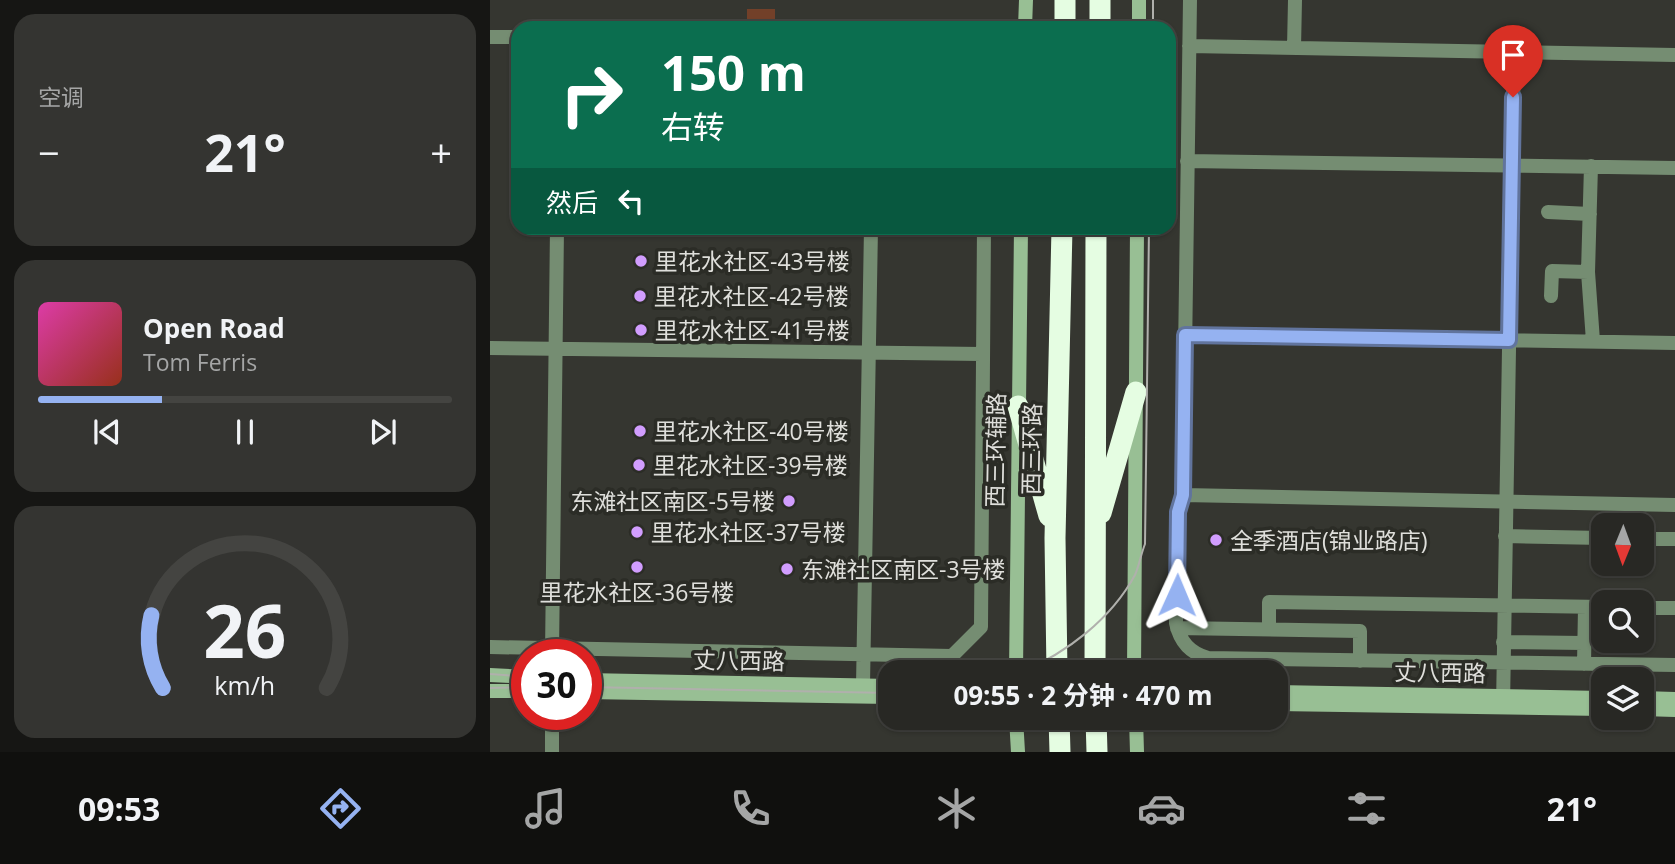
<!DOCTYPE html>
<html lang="zh">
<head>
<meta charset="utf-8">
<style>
  body { margin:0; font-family:"Open Sans","Noto Sans SC",sans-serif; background:#343431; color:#f1f3f6; height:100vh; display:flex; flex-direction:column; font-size:26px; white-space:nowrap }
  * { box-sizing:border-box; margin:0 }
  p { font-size:23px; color:#a5a6a6 }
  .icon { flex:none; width:38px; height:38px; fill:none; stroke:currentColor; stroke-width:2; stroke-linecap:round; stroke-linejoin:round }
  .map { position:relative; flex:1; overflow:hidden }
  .sheet { display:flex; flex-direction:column; gap:14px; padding:14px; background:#161614; width:490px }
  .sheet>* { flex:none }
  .hud { position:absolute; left:21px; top:21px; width:665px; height:214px; border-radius:21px; box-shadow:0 2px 5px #0004,0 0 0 2px #444441; background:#0b6e4f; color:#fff; overflow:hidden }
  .needle { width:46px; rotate:181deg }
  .controls { position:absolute; left:1101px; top:513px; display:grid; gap:14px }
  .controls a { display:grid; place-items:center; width:63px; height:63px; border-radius:14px; background:#282824; box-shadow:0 2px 5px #0004,0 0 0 2px #444441; font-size:35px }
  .speed { position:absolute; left:21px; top:639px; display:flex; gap:14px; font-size:35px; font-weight:700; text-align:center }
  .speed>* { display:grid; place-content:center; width:91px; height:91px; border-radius:50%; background:#282824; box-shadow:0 2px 5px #0004,0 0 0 2px #444441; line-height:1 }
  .speed .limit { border:10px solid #d22; background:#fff; color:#111 }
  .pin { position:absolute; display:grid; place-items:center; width:60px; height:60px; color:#fff; margin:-72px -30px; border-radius:50% 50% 50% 0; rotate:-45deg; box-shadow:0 0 7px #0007 }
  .pin .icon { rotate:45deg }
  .me { position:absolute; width:77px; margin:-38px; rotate:1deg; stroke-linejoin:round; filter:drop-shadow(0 0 5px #0008) }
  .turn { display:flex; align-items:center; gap:24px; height:147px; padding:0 35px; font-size:32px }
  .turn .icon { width:91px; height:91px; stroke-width:2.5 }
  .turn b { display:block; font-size:49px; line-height:60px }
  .then { display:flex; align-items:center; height:66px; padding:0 35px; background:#0003; gap:14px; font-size:26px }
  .big { font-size:52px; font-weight:700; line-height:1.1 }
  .sheet .tile { flex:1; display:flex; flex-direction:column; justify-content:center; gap:10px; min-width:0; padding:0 24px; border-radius:21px; background:#343431 }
  .sheet .dial { align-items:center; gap:0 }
  .dial svg { height:182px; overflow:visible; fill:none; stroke:#444441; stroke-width:7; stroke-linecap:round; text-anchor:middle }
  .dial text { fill:#f1f3f6; stroke:none }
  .song { display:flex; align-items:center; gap:21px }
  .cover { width:84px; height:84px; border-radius:10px; background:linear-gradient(135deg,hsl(320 70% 55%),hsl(10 70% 35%)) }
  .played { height:7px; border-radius:4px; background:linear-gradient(90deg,#95b2f1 30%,#444441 30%) }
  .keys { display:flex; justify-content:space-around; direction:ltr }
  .heat { display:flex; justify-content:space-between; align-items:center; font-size:38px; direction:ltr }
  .trip { position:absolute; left:388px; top:660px; width:410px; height:70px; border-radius:21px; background:#282824; box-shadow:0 2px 5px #0004,0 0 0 2px #444441; font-weight:700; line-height:70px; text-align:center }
  .dock { display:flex; height:112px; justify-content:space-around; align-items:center; background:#10100e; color:#a5a6a6 }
  .dock .icon { width:49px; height:49px }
  .dock .active { color:#95b2f1 }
  .dock b { font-size:32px; color:#f1f3f6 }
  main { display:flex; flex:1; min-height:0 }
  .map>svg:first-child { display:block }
  .green { fill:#724029 }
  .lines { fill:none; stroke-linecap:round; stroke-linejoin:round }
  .street { stroke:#758d72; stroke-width:14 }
  .secondary { stroke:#98bf94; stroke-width:14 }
  .highway { stroke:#e5fde2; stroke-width:21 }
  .tram { stroke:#b0b0ac; stroke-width:2 }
  .route-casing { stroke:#61749d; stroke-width:18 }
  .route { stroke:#95b2f1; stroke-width:12 }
  .poi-dot { fill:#d19dfe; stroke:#2b2c26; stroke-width:2.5 }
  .labels { text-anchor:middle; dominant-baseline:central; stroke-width:7; stroke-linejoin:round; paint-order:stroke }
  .poi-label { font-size:23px; fill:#dfdfdb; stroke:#2b2c26; text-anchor:start }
  .street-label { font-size:23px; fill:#dfdfdb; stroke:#2b2c26 }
</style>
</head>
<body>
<main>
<section class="sheet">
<div class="tile"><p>空调</p>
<div class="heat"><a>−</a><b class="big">21°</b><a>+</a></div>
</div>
<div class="tile">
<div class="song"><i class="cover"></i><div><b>Open Road</b><p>Tom Ferris</p></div></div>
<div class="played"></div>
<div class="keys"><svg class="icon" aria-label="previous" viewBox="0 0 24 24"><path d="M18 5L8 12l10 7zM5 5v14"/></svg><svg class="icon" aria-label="pause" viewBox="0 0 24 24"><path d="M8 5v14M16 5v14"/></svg><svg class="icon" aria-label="next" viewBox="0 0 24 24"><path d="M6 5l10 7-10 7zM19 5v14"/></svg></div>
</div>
<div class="tile dial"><svg viewBox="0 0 100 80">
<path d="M14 69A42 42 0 1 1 86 69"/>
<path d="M14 69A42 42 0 0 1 9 37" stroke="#95b2f1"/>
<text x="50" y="56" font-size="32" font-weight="700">26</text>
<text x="50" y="72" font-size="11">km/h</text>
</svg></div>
</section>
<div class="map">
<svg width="1185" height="752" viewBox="0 0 1185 752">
  <rect width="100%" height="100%" fill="#353630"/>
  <!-- green -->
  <path class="green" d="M257,9h28v19h-28z"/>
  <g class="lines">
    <!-- street -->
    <path class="street" d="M700,0l-7,495 -5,17 -2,111c4,19 14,30 32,35l467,7
      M0,37h28
      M699,46l486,9
      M804,48l1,-48
      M697,161l488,7
      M1101,166l-3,106 5,69
      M1058,212l42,2
      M1061,296l1,-25 36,1
      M695,335l490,8
      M0,348l492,6
      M693,495l492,10
      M1015,536l98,2
      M1152,539h33
      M1152,608h33
      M687,628l183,3v30
      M779,629v-27l334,5
      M1013,642l81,1
      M0,647l462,9 29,-29 3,-399
      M62,654l5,-426
      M1094,664l1,-57
      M373,685l8,-457
      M1013,706l11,-654
      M62,752v-38"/>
    <!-- secondary -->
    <path class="secondary" d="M535,28l1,-28
      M649,28v-28
      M526,672l5,-444
      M644,672l3,-444
      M0,675l37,2
      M96,680l305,6
      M0,691h37
      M96,692l305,5
      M786,692l327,6
      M1152,698l33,1
      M786,704l327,5
      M1152,709l33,1
      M526,718l2,34
      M646,718l1,34"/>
    <!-- highway -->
    <path class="highway" d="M575,28v-28
      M610,28v-28
      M528,406l31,110
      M611,513l35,-121
      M567,672l-2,-134 7,-310
      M605,672l1,-444
      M569,718l1,34
      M606,718l1,34"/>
    <!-- tram -->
    <path class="tram" d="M663,28v-28
      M531,672c46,-19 90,-53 114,-97 4,-9 6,-21 10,-31l4,-316
      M0,674l37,3
      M96,687l305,6
      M0,688l37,-1"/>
  </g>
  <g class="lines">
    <defs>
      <path id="route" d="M687,595l1,-83 5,-17 2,-160 324,5 4,-243"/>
    </defs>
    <!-- route casing -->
    <use href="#route" class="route-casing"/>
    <!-- route -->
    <use href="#route" class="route"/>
  </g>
  <!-- markers -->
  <g class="poi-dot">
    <circle cx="151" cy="261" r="7"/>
    <circle cx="150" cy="296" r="7"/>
    <circle cx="151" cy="330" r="7"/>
    <circle cx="150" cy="431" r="7"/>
    <circle cx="149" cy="465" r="7"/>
    <circle cx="299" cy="501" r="7"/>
    <circle cx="147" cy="532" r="7"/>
    <circle cx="726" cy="540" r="7"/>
    <circle cx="147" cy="567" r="7"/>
    <circle cx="297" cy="569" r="7"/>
  </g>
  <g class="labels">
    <!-- poi labels -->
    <g class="poi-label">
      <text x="165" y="261">里花水社区-43号楼</text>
      <text x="164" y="296">里花水社区-42号楼</text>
      <text x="165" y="330">里花水社区-41号楼</text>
      <text x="164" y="431">里花水社区-40号楼</text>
      <text x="163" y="465">里花水社区-39号楼</text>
      <text x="285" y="501" text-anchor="end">东滩社区南区-5号楼</text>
      <text x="161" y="532">里花水社区-37号楼</text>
      <text x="740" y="540">全季酒店(锦业路店)</text>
      <text x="311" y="569">东滩社区南区-3号楼</text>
      <text x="147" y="592" text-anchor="middle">里花水社区-36号楼</text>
    </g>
    <!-- street labels -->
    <g class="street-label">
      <text transform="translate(541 449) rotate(-89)">西三环路</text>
      <text transform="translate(505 450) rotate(-89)">西三环辅路</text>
      <text transform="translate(249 660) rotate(1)">丈八西路</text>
      <text transform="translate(950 672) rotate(1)">丈八西路</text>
    </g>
  </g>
</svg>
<div class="controls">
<a><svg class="needle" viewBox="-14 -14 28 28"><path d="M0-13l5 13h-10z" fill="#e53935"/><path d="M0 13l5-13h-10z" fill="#a5a6a6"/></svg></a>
<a><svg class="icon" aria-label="search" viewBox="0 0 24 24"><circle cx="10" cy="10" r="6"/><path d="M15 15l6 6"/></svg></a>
<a><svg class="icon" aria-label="layers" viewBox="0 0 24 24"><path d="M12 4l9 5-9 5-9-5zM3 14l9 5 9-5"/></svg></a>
</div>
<div class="speed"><div class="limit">30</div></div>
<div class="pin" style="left:1023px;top:97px;background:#d93025"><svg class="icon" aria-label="arrive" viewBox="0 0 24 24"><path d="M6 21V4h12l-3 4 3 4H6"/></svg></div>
<svg class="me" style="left:687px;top:595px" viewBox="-20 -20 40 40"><path d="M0-17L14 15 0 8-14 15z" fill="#95b2f1" stroke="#fff" stroke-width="4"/></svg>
<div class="trip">09:55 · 2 分钟 · 470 m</div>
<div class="hud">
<div class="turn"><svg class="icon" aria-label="right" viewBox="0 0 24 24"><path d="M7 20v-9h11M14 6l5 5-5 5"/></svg><div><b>150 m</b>右转</div></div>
<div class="then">然后<svg class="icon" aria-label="left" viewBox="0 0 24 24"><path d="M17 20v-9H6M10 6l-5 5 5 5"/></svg></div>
</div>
</div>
</main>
<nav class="dock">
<b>09:53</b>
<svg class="icon active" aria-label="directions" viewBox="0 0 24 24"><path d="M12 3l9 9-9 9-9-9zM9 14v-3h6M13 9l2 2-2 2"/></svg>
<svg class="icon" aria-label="music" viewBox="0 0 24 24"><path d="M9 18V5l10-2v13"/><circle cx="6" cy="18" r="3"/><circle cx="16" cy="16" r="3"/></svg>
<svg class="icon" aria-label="phone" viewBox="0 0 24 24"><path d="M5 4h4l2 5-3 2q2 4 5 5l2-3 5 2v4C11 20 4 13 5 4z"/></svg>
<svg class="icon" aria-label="climate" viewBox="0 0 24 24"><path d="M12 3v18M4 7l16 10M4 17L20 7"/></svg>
<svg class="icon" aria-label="car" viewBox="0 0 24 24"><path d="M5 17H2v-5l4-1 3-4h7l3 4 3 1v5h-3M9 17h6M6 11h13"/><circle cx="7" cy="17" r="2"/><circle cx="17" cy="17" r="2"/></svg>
<svg class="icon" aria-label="filters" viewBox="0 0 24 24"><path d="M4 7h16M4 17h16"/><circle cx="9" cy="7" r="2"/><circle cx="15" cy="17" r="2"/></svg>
<b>21°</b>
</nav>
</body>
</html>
